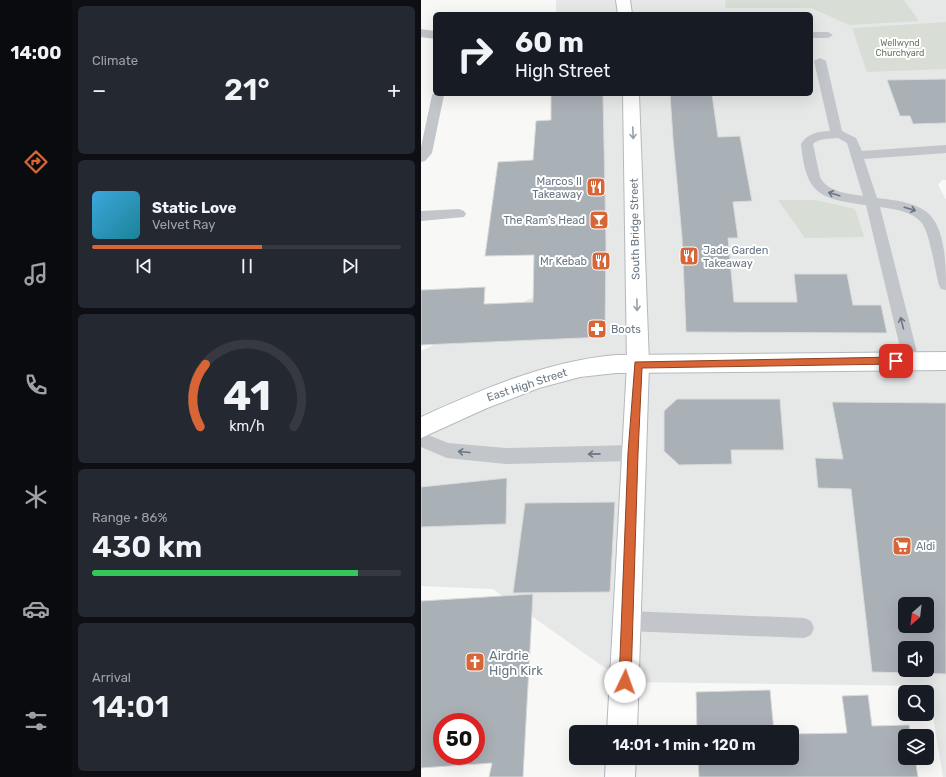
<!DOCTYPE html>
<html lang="en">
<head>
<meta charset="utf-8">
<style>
  body { margin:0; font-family:Rubik,sans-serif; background:#242831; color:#f1f3f6; height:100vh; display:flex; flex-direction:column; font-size:15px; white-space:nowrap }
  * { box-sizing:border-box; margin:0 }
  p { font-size:13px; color:#9ea1a6 }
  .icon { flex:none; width:22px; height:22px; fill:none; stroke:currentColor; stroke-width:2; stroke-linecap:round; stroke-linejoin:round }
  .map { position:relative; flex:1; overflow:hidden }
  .drawer { display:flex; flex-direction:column; gap:6px; padding:6px; background:#0d0f14; width:349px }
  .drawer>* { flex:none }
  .guide { position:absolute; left:12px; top:12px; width:380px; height:84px; border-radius:6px; box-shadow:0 4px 16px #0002; background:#171b24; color:#f1f3f6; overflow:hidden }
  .needle { width:26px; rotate:208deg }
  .controls { position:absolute; left:477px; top:597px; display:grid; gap:8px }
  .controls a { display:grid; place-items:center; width:36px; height:36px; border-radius:6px; background:#171b24; box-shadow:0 4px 16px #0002; font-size:20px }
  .speed { position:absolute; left:12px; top:713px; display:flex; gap:8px; font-size:20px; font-weight:700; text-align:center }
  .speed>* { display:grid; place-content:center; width:52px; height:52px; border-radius:50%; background:#171b24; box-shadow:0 4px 16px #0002; line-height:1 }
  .speed .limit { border:6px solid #d22; background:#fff; color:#111 }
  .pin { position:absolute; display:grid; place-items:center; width:34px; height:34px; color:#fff; margin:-17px; border-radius:8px; box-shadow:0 2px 6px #0006 }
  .me { position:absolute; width:44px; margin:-22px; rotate:3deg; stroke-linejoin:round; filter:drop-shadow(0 0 3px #0008) }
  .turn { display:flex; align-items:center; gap:14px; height:84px; padding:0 16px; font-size:18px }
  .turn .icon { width:52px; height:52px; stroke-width:2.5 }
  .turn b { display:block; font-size:28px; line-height:34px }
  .big { font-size:30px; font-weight:600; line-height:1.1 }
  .drawer .tile { flex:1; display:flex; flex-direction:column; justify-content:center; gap:6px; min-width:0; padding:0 14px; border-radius:6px; background:#242831 }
  .drawer .dial { align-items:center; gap:0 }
  .dial svg { height:104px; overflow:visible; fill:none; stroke:#363941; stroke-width:7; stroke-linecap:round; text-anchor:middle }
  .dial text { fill:#f1f3f6; stroke:none }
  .song { display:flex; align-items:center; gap:12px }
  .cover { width:48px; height:48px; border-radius:6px; background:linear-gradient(135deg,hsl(200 70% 55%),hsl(190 70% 35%)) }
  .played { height:4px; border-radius:2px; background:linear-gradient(90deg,#d86536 55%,#363941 55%) }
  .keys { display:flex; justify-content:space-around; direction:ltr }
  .heat { display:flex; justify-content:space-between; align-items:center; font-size:22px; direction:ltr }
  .charge { height:6px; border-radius:3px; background:linear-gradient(90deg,#34c759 86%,#363941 0) }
  .trip { position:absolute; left:148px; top:725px; width:230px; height:40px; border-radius:6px; background:#171b24; box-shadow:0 4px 16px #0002; font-weight:600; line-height:40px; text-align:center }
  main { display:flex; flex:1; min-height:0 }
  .dock { display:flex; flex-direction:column; width:72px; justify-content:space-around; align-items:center; background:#090b0e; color:#9ea1a6 }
  .dock .icon { width:28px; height:28px }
  .dock .active { color:#d86536 }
  .dock b { font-size:18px; color:#f1f3f6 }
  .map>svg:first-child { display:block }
  .built { fill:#e6e7e7; fill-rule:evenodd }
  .green { fill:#d8ddd5 }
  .building { fill:#a9b0b6; stroke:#dadad8; fill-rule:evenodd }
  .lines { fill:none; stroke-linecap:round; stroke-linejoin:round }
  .secondary-casing { stroke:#b4b9be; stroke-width:2 }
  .primary-casing { stroke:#b5b9bd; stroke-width:2 }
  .lane { fill:#c2c5c9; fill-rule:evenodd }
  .street { fill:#c2c5c9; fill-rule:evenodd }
  .secondary { fill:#fff; fill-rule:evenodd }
  .primary { fill:#fff; fill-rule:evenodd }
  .oneway { stroke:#96a0aa }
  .oneway2 { stroke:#697785 }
  .route { fill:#d86536; stroke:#8c4223 }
  .labels { text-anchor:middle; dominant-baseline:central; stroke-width:4; stroke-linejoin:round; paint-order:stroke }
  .far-park-label { font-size:9px; fill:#667764; stroke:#fff }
  .poi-label { font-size:11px; fill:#697785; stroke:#fff; text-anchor:end }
  .street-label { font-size:11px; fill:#697785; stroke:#fff }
  .near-poi-label { font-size:13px; fill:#697785; stroke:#fff; text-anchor:start }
</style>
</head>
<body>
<main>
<nav class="dock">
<b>14:00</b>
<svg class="icon active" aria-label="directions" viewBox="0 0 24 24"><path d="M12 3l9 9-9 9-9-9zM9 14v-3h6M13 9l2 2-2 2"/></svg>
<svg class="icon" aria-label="music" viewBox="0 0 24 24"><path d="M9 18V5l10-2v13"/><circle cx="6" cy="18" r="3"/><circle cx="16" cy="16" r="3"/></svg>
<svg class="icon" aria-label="phone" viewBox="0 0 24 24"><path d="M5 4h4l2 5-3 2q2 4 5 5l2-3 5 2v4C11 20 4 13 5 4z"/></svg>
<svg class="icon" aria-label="climate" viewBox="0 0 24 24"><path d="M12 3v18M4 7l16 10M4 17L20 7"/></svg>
<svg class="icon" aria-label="car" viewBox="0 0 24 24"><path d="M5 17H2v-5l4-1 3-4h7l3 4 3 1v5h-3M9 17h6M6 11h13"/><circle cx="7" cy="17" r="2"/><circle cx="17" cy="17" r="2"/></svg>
<svg class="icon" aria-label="filters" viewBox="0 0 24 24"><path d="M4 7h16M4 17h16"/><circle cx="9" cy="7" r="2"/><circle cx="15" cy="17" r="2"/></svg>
</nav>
<section class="drawer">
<div class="tile"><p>Climate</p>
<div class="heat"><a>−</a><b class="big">21°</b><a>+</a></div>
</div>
<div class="tile">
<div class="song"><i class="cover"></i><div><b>Static Love</b><p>Velvet Ray</p></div></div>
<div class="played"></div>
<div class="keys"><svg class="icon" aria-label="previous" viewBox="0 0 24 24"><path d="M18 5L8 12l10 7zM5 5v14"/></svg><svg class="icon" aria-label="pause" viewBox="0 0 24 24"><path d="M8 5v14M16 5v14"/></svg><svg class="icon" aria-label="next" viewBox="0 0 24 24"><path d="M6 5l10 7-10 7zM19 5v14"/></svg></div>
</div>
<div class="tile dial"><svg viewBox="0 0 100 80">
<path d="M14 69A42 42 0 1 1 86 69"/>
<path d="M14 69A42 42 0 0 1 18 21" stroke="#d86536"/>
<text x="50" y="56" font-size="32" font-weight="700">41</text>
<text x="50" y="72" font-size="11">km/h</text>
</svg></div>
<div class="tile"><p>Range · 86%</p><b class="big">430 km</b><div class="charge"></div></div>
<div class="tile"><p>Arrival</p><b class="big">14:01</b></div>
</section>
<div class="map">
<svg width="525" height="777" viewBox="0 0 525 777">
  <rect width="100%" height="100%" fill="#f8f8f6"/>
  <!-- built -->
  <path class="built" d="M135,0h390v180h-4l-4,5 8,15v577h-3l-15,-91 -303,-4 -132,-93 -72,-3v-235l125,-60 11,-197h254v-80h-255zM484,604h22v22h-22zM484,648h22v22h-22z"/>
  <!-- green -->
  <path class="green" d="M305,0h178l15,21 -70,4 -38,-17h-86z
    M525,22v47l-79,3 -15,-44z
    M357,200h37l40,9 9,28 -59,1z"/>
  <!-- building -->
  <path class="building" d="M525,79v44l-33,1 -3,-8h-10l-13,-36z
    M130,94h52l3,151 -1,92 -184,8v-55l64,-3 -1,17 49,-2 1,-47 -49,1 13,-94 35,-2 3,-39 15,-1z
    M249,94h42l6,43 22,-1 12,65 -19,1 5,36h-10l6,64h63l-3,-28h53l6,31h28l6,28 -201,-1 -4,-95 -9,-98z
    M256,399h103l4,51h-53l1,14 -53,1 -15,-14v-40z
    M411,402l114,1v271l-74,-2 -21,-183 -33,-1 -3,-30 28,1zM484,604h22v22h-22zM484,648h22v22h-22z
    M86,478l-1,46 -85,3v-40z
    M194,502l-5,90 -97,1 12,-90z
    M112,594l-10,183h-34l3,-14 -71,5v-167zM21,722h34v34h-34z
    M349,690l4,42h-77l-1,-40z
    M447,695l4,31 37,-1 2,11h-6v22h10l3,19h-219l-1,-19h94v-24l55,-1 -5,-37z"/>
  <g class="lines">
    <defs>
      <path id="secondary" d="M195,0h14l2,14h-14z
        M202,94h16l10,270 -12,368h-30l20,-368z
        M185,758h30l-1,19h-30z"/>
      <path id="primary" d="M525,352v18l-330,3 -36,4 -41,11 -52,20 -66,30v-21c62,-28 126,-56 195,-62z"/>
    </defs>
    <!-- secondary casing -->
    <use href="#secondary" class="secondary-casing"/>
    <!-- primary casing -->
    <use href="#primary" class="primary-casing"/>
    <!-- lane -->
    <path class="lane" d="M390,32h17l5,3 -5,3h-17z
      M399,58l6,3 16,70 14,7 6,13 84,-6v8l-82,6 13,39c17,2 39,4 52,16 17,17 17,54 17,76l-5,-1 -2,-4c-4,-14 -9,-53 -18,-63 -10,-11 -27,-13 -41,-15l39,153 -2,4 -6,2 -6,-2 -2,-4 -37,-155c-47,-6 -60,-11 -65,-61 6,-10 17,-13 29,-13l-16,-70zM417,138l9,5 16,53c-14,-2 -36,-4 -43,-19l-7,-33c6,-6 16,-5 25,-6z
      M14,92v2l9,1 -12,58 -7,8 -4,1v-15l11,-52z
      M38,209l5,2 2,3 -2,3 -43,4v-10z
      M0,432l27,11 58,5 127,-3 6,3 2,5 -2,5 -6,3 -127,3 -59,-6 -26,-11z
      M207,611l176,7 7,3 3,7 -3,7 -7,3 -176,-7 -7,-3 -3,-7 3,-7z"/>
    <!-- street -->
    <path class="street" d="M0,29l14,2v8l-14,-2z"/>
    <!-- secondary -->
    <use href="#secondary" class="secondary"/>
    <!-- primary -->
    <use href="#primary" class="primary"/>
  </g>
  <!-- one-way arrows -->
  <defs><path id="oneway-shaft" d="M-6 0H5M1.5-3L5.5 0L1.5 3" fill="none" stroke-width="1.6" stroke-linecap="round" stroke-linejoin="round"/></defs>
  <g class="oneway">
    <use href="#oneway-shaft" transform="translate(212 133) rotate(88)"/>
    <use href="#oneway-shaft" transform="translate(216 305) rotate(89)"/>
  </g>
  <g class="oneway2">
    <use href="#oneway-shaft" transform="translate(413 194) rotate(-163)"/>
    <use href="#oneway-shaft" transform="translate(489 209) rotate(16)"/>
    <use href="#oneway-shaft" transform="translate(481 323) rotate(-104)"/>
    <use href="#oneway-shaft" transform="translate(43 452) rotate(-175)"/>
    <use href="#oneway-shaft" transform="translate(173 454) rotate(179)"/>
  </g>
  <!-- route -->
  <path class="route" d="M475,357l4,4 -4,3 -254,4 -4,85 -7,229 -2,4 -4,2 -4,-2 -2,-4 9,-229 7,-91z"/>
  <!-- icons -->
  <defs>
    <symbol id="restaurant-square" viewBox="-11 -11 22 22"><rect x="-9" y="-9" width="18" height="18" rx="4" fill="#d86536" stroke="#fff"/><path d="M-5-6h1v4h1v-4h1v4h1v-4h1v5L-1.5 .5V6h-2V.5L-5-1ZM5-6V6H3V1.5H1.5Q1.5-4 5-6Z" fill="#fff"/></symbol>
    <symbol id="bar-square" viewBox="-11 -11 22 22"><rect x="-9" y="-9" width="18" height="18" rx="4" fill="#d86536" stroke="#fff"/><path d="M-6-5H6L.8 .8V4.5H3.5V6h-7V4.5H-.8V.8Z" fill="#fff"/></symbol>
    <symbol id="pharmacy-square" viewBox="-11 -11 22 22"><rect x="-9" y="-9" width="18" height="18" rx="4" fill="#d86536" stroke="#fff"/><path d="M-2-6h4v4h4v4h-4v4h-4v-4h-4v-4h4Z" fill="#fff"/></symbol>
    <symbol id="supermarket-square" viewBox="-11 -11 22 22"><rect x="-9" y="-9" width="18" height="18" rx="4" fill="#d86536" stroke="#fff"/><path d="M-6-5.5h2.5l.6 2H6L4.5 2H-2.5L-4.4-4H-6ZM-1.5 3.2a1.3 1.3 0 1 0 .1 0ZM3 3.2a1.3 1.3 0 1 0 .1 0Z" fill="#fff"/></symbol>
    <symbol id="church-square" viewBox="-11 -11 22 22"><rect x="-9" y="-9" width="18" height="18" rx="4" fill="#d86536" stroke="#fff"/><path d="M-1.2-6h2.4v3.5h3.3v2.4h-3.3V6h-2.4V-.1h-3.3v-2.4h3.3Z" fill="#fff"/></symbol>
  </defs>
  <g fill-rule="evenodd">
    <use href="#restaurant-square" x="164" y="176" width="22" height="22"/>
    <use href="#bar-square" x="167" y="209" width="22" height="22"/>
    <use href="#restaurant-square" x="257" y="245" width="22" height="22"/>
    <use href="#restaurant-square" x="169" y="250" width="22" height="22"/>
    <use href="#pharmacy-square" x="165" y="318" width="22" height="22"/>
    <use href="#supermarket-square" x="470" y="535" width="22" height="22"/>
    <use href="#church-square" x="43" y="651" width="22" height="22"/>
  </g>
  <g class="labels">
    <!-- far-park labels -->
    <g class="far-park-label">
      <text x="479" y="43">Wellwynd<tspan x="479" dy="10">Churchyard</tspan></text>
    </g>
    <!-- poi labels -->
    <g class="poi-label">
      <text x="161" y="181">Marcos II<tspan x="161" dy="13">Takeaway</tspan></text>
      <text x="164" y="220">The Ram's Head</text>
      <text x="282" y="250" text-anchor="start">Jade Garden<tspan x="282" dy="13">Takeaway</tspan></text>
      <text x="166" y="261">Mr Kebab</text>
      <text x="190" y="329" text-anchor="start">Boots</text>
      <text x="495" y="546" text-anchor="start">Aldi</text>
    </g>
    <!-- street labels -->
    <g class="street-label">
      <text transform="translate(214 229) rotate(-91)">South Bridge Street</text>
      <text transform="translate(106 385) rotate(-18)">East High Street</text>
    </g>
    <!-- near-poi labels -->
    <g class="near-poi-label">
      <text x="68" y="655">Airdrie<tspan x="68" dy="15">High Kirk</tspan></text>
    </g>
  </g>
</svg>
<div class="controls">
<a><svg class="needle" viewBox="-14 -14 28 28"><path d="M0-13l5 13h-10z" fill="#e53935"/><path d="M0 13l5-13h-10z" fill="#9ea1a6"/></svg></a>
<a><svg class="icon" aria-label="sound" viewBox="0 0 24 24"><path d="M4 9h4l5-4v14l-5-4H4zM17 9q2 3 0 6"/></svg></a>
<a><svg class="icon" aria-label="search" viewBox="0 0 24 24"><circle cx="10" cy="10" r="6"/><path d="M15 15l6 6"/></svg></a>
<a><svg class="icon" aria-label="layers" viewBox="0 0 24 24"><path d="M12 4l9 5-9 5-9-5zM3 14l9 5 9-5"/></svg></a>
</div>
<div class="speed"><div class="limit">50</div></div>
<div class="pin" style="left:475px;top:361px;background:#d93025"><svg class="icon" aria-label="arrive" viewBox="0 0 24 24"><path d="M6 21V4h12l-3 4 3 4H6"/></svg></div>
<svg class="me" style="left:204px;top:682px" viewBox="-20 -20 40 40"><circle r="19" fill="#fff"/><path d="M0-13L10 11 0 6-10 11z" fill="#d86536"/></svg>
<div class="trip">14:01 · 1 min · 120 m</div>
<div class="guide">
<div class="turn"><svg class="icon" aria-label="right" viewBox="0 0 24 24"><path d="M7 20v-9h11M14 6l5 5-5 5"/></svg><div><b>60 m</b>High Street</div></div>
</div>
</div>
</main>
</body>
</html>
